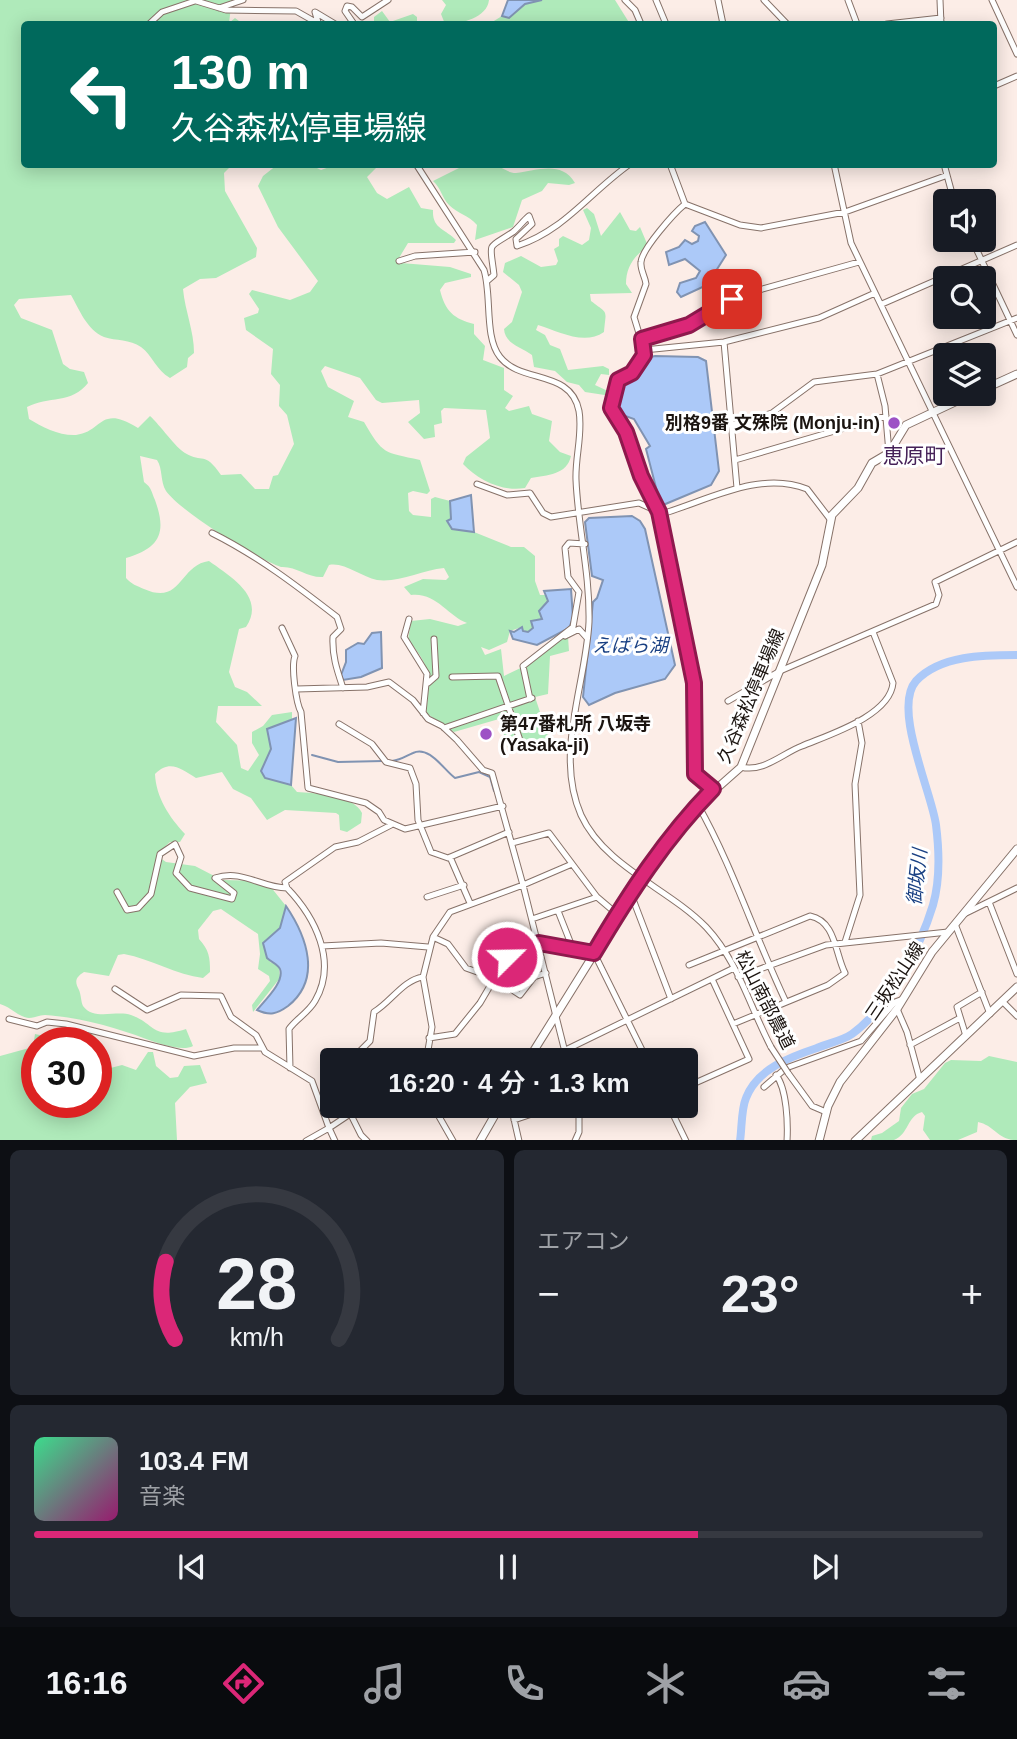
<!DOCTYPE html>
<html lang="ja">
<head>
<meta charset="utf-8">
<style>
  body { margin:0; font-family:Helvetica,"Noto Sans JP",sans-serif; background:#242831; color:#f1f3f6; height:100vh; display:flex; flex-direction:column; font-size:26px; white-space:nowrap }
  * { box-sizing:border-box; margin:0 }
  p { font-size:23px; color:#9ea1a6 }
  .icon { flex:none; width:38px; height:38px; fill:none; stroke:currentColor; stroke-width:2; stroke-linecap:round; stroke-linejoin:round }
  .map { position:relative; height:1140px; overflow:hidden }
  .panel { display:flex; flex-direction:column; gap:10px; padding:10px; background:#0d0f14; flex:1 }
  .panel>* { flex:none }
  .hud { position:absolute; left:21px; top:21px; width:976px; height:147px; border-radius:7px; box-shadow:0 4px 18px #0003; background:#00695c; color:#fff; overflow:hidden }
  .tools { position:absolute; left:933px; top:189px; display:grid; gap:14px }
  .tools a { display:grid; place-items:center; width:63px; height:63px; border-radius:7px; background:#171b24; box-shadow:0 4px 18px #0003; font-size:35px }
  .speed { position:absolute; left:21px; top:1027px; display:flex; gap:14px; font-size:35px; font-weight:700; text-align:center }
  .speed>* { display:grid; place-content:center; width:91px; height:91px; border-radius:50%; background:#171b24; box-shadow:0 4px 18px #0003; line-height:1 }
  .speed .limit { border:10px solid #d22; background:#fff; color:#111 }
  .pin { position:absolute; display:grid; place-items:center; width:60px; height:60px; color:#fff; margin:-30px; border-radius:14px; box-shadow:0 4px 10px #0006 }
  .me { position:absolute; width:77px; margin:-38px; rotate:67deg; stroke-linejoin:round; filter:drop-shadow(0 0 5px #0008) }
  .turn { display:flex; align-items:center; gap:24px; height:147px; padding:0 35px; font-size:32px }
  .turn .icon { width:91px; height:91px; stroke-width:2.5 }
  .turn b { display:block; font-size:49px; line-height:60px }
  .big { font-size:52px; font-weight:600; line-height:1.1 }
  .panel .tile { flex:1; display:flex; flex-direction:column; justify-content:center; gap:10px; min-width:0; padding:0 24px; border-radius:10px; background:#242831 }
  .panel .dial { align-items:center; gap:0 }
  .dial svg { height:182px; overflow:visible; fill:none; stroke:#363941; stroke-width:7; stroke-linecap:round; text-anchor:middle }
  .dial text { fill:#f1f3f6; stroke:none }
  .song { display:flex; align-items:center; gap:21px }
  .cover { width:84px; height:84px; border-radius:10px; background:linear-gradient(135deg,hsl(150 70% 55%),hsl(320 70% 35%)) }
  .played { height:7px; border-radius:4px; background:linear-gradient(90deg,#db2777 70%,#363941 70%) }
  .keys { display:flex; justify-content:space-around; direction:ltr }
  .heat { display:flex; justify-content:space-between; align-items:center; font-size:38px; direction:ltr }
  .panel .tiles { flex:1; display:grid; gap:10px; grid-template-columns:1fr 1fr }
  .tile:last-child { grid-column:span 2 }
  .trip { position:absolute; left:320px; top:1048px; width:378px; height:70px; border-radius:7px; background:#171b24; box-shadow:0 4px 18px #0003; font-weight:600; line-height:70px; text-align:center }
  .tab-bar { display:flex; height:112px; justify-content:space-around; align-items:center; background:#090b0e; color:#9ea1a6 }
  .tab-bar .icon { width:49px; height:49px }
  .tab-bar .active { color:#db2777 }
  .tab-bar b { font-size:32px; color:#f1f3f6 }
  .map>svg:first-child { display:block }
  .green { fill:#afeaba }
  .water { fill:#acc9f8; stroke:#8093b2; stroke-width:2 }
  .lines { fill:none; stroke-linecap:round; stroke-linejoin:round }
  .stream { stroke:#8093b2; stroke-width:2 }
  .river { stroke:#acc9f8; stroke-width:8 }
  .minor-casing { stroke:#877269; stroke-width:7 }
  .major-casing { stroke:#877269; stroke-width:9 }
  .minor { stroke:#fff; stroke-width:5 }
  .major { stroke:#fff; stroke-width:7 }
  .minor-bridge-casing { stroke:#877269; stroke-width:7; stroke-linecap:butt }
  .minor-bridge { stroke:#fff; stroke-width:5 }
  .route-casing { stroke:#8e194d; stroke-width:18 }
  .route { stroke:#db2777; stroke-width:12 }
  .poi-dot { fill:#9d52c5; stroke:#fff; stroke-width:2.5 }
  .labels { text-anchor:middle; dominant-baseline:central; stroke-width:6; stroke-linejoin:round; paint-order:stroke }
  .poi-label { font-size:18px; font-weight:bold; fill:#1b1410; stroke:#fff; text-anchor:end }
  .street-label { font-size:18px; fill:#1b1410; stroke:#fff }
  .water-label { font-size:19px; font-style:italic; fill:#194083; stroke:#fff }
  .quarter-label { font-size:21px; fill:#452158; stroke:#fff }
</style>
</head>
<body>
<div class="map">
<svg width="1017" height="1141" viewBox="0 0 1017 1141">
  <rect width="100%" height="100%" fill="#fcede7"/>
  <!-- green -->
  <path class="green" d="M0,0h247l-16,7 -2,16 6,-5 8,6h-219v140l208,1 -8,8 1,18 32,57 -1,9 -40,21 -16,1 -17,10c2,22 11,42 11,64l-6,5 -1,9 -17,11c-14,-8 -17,-22 -29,-31 -11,-8 -25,-6 -37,-10 -17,-7 -25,-28 -33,-42l-52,4 -5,6 7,13 31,12 11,34 7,5 14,3 4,11c-16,21 -40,13 -61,24l2,12c13,8 31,17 47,16 27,-3 23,-31 62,-7l12,-12c10,9 26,32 35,37 18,11 19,-3 36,22l20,-1 14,15h14l4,-13 5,-1 16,-31 -7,-29 -8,-9 1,-21 -9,-11 2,-25 -27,-19 -2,-12 14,-5 1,-4 -10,-15 3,-4 38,10 20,-8 8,-11 -40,-54 -20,-41 5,-10 14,-11h34l10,5 14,-5h44l-12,12 10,16 10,6 22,-12 12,21 12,2c-1,19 13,19 23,30l-2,3h-46l-9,15 2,5 49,4 21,7v3l-26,6 -5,7c5,21 14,29 34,34v10l11,12 -2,14 21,8v22l9,6 -8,12 4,3 20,-5 3,8 20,7 -3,20 11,11 11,4c-4,19 -24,19 -40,22l-6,10c-23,4 -47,-8 -62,-24l3,-7 24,-19 -4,-28 -42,-2 -3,3 1,12 -8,2 1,12 -11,2 -16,-17 12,-9 -1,-13 -37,3 -6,-3 -16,-22 -35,-12 -4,5 7,16 26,14 -6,16 16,5c19,33 20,30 56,38l10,31 -3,3 -14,-3 -5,2 1,18 4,4 18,2v-18l4,-2 15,4 1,18 -3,3 4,7 22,3 37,15h13l11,9v25l5,14h6l2,6 -9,11 3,7 -11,4 2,5 -5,4 -9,-4 -9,3 -3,11 -18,8 -8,-3 4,8 16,-6 3,27 25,-12 34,-26 5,-1 1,14 -19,5 -2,38 -13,3 14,42 -22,8 -19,1 -9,-29 -45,13 -28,-19c4,-34 6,-46 -18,-73l3,-19 19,-2 28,7 9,-3c-19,-7 -31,-31 -56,-28l-7,-8 19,-8 23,1 3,-3 -5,-9c-22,2 -45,15 -67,12 -16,-3 -32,-18 -48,-15l-6,12c-15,1 -27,-11 -42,-10 -25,-9 -100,-55 -115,-76 -6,-10 -3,-22 -9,-31l-17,-4 4,26c8,6 7,9 11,18 12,33 5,48 -29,58v20c5,6 11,8 18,11 38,17 35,-24 65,-28 22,16 57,36 37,66l-7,2 -10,43 6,15 12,5 15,14h-44l-2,16 21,23 4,23 7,3 11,-16 -7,-12v-11l11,-6 9,-11 20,-3v8l-9,4 -22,46 4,8 26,7 6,7c18,1 57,3 65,21l-1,10 -14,9 -7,-2 -1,-15 -3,-2 -51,-3 -18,10 -16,-22 -18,-9 -11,-17 -26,6c-15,-9 -26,-19 -41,-4 1,23 14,43 30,60l-5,8h-10l-14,13 10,7 29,4 27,14 44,1 20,25 -6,22 -15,13 5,21 9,4 1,12 -27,34 -1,-7 18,-24 -1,-5 -11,-7 2,-15 -2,-20 -37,-25 -8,2 -15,19 1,9c10,11 11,18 11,33l-7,6c-26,-3 -52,-19 -79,-24l-6,1 -9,21 -25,-4c-8,5 -10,9 -5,18 2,4 2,12 4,16 11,15 33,4 48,9 25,9 21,25 55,14l7,17c-11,6 -35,-3 -47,-7 -31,-12 -68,-22 -101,-24 -6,0 -10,3 -16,3 -11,-1 -18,-11 -29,-14z
    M442,0h47c-2,18 -28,24 -44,24l-4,-10 5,-9z
    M542,0h73l15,24h-141l13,-8 7,1 16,-13z
    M382,11l8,11 23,-8 4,3v7h-43v-7z
    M495,165c8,2 12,8 21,8 21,-2 45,-13 59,10l-6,2 -21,-2 -6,8 -20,9 -9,27 -38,13 2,-15c-8,-10 -19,-11 -28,-20 -7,-7 -8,-17 -16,-24l32,-16z
    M587,208l7,6 7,22 19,-24 10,18 6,1 4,-4 8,19c-14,10 -22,21 -22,38l6,9 -42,1 1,7c18,14 15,7 13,31 -20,14 -46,-1 -66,-7l-2,5 9,5 5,10 10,4 8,21 35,-4 6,3v6l-8,-1 -6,11 17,8 -1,3 -26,-4 -6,-7 -12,-3 -12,-11 -21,-4 -2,-12c-11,-8 -27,-11 -28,-26l8,-7 10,-30 -3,-7 -16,-13 2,-9 16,-7 20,11 15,-2 2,-4 -4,-12 5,-3v-7l4,-3 19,9 7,-5 2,-12 -8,-18z
    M71,1030l19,2 6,6v5h-59v59h59v-37l7,5 19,-5 14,5 12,-18h5l3,14 14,12 8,-1 6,-11 16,-1 7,18 -17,4 -15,16 2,37 -177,1v-85l33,-9 2,-13 14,3z
    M989,1056l28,6v78c-18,1 -23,-15 -39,-18l-1,10 -19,8h-28l-7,-10 2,-14 -3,-4c-15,4 -13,22 -28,28 -6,1 -16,0 -23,0l1,-4 10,-3 17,-12 2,-13 11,-14 12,-5 21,-26 6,-3 30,1z"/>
  <!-- water -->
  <path class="water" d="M508,0h34l-17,4 -16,14 -7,-2z
    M705,222l21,33 -19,30 -26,12 -4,-5 3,-9 16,-5 4,-7 -15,-12 -16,6 -3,-13 13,-5 6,-7 7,4 6,-3 1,-5 -7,-5 3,-5z
    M655,356l43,1 8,4 13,110 -8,14 -48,20 -3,-2 -14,-54 4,-3 -16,-27 -20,-7 -1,-4 8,-26 25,-24z
    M471,495l3,37 -22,-3 -5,-8 4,-2 -1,-18z
    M632,516l8,5 5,8 30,136 -10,14 -50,14 -26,12 -6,-8 10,-95 4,-4 6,-18 -11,-4 -7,-54 4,-4z
    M571,589l2,29 -4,10 -32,17 -24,-6 -3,-8 4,1 8,-5 1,4 5,1 5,-4 -2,-7 11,-2 -3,-8 9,-10 -4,-10z
    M381,632l1,36 -21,9 -18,3 -2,-5 5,-13v-12l12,-7 6,1 8,-11z
    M296,718l-5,67 -26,-7 -4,-7 10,-22 -4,-20z
    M286,906c21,31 36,73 2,100 -11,8 -18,10 -31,4 7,-9 28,-28 23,-41 -2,-5 -9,-7 -13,-11l-4,-15 17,-15z"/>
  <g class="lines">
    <!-- stream -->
    <path class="stream" d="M312,755l26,7 45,-1
      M392,761c9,-1 14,-5 21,-8 16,-8 31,17 42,25l24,-6 11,5 4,14
      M563,1059l1,1"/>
    <!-- river -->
    <path class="river" d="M740,1141c2,-13 1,-31 6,-43 11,-29 44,-41 71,-50 11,-5 25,-7 35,-14 37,-27 68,-86 81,-129 7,-24 6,-56 3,-80 -4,-32 -44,-117 -20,-144 24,-26 69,-26 101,-26"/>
    <defs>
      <path id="minor" d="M193,0l33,10 70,1 23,13
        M625,0l10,10 6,14
        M656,0l10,24
        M718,0l5,24
        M764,0l23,24
        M848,0l9,24
        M940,0l1,24
        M992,0l25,54
        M219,8l24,-8
        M318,22l-3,-10 20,12
        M149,24l13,-12 33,-11
        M354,24l-9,-13 2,-5 5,1 10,10 26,-17
        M887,24l54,-6
        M994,86l23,-10
        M416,164l68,106c8,26 0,67 16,87 21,27 71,12 79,54 4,22 -4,46 -3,69 2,48 14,93 13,142 -3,63 -35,131 -8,193 24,52 87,73 125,112 32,34 44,80 65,120
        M670,164l15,40c-11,9 -43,45 -44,58 -1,8 4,14 5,22l-12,33 11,36 -13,20 -14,8 -7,30 16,21 14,44 18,36 35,171 1,91 18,15
        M834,164l17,79 166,344
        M944,164l10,37
        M685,204l55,21 21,3 84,-16 100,-36
        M972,240l45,95
        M399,261l16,-5 60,-4
        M487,281l7,-6c-4,-35 -8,-25 19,-43 6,-5 10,-11 16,-16l3,8 -16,15 1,7c48,-16 72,-53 113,-82
        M882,304l135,-59
        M642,339l47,-14 52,-30 118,-33
        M724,342l13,146
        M644,350l80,-8 95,-24 56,-25
        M877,374l8,32 4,47
        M733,425l39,-12 42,-31 63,-8 140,-56
        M735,460l151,-44
        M477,484l30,11 23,-2 13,20 8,4 88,-14 20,9h9c44,-14 93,-41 139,-23l23,30
        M212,533c46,23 85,53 125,84l4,12 -8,8c-1,19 4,33 10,51
        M409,619l-5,18 23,37 -4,39
        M282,628l13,28c-4,10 1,47 6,56l7,76 58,15 13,9 5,8 21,9 98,-23
        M565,636l14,-7 8,9
        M452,677l46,-1 25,73
        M428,683l8,-7 -2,-37
        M297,689l70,-2 22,-5 24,18 15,19 14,7 15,14 26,30 9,3 31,112 -73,27 -17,25 -10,40 9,50 -4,23 4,10
        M530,699l-7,-33 50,-39 6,-35 -11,-15 -3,-29 4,-5 16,1
        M728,701l52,-30 156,-67 3,-9 -4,-13 82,-40
        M339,724l33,20 14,18 24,6 6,16 2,36 13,32 17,6 61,-26
        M444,728l88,-30
        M741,767c22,6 42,-14 61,-21 26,-11 88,-30 91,-63l-20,-51
        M698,805c35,62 57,132 88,197
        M512,843l37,-10 48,64 20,17
        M450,857l20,46
        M287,888l-2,-6 50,-35 23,-5 33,-17
        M117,892l10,18 11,-2 13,-14 9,-40 15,-10 6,13 -5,16 14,15 42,11 2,-6 -19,-15c28,-9 46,10 72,10 28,29 51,74 28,113 -7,12 -19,18 -26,28l1,39
        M631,894l40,105
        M427,897l37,-12
        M989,902l28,72
        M558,911l15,38
        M964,914l53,-26
        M532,919l65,-22
        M955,924l35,90
        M433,937l15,7 18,24 28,10 26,17 14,-18 12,-4
        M845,942l15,-47 -5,-111 7,-41 -4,-22
        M322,946l59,-3 47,4
        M689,965l121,-49c26,5 25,38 35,57l-17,12 -95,39
        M738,977l88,-32 122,-13
        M115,989l32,21 34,-15 40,1 10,21 25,18 9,17 47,29 17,47 -23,13
        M1003,1002l14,14
        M897,1009l10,23 13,48
        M9,1019l28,7 10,-4 19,2 128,32 40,-8h28
        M966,1036l-9,-29 25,-15
        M429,1038l26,-4 25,-31 27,-46 32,-14 55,10 53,107
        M910,1045l50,-27
        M351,1060l19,-19 4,-29c17,-10 29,-32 49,-35
        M545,1060l189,-92
        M567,1060l-44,-175 49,-21
        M788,1073l24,33 14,6
        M776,1075c11,14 12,49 11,66
        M686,1087l63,-28 -37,-80
        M764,1087l22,-19 75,-27 34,-39 8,-3
        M375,1106l8,6 20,-6
        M433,1106l20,35
        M511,1106l8,35
        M669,1106l17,35
        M350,1113l11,22 6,6
        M514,1120l42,-14
        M335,1141l-6,-13 33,-22
        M575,1141l4,-9v-26"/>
      <path id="major" d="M984,389l33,-15
        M528,1060l129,-207 41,-48 43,-38 81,-202 10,-50 26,-27 14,-25 17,-10 17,-28 66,-31
        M480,1141l20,-35
        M819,1141l9,-35 12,-24 57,-73 35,-57 85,-103
        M855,1141l162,-154"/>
    </defs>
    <!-- minor casing -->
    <use href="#minor" class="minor-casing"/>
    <!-- major casing -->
    <use href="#major" class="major-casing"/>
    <!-- minor -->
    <use href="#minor" class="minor"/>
    <!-- major -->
    <use href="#major" class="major"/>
    <defs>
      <path id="minor-bridge" d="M771,1047l17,26"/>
    </defs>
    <!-- minor-bridge casing -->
    <use href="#minor-bridge" class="minor-bridge-casing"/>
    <!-- minor-bridge -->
    <use href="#minor-bridge" class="minor-bridge"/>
  </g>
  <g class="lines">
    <defs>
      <path id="route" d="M507,957l32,-14 55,10c35,-59 71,-115 119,-164l-18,-15 -1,-91 -35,-171 -18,-36 -15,-44 -15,-24 7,-28 14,-7 12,-18 -2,-16 47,-14 43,-26"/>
    </defs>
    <!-- route casing -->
    <use href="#route" class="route-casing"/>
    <!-- route -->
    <use href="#route" class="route"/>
  </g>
  <!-- markers -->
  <g class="poi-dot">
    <circle cx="894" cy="423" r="7"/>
    <circle cx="486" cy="734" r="7"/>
  </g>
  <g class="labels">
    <!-- poi labels -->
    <g class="poi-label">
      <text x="880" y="423">別格9番 文殊院 (Monju-in)</text>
      <text x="500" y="724" text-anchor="start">第47番札所 八坂寺<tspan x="500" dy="21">(Yasaka-ji)</tspan></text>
    </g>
    <!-- street labels -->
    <g class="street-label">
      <text transform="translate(751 696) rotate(-67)">久谷森松停車場線</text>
      <text transform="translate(895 981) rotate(-56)">三坂松山線</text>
      <text transform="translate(765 1000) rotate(63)">松山南部農道</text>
    </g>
    <!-- water labels -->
    <g class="water-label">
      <text x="630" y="645">えばら湖</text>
      <text transform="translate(917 877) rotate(-84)">御坂川</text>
    </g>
    <!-- quarter labels -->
    <g class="quarter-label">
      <text x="914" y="455">恵原町</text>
    </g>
  </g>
</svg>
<div class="tools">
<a><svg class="icon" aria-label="sound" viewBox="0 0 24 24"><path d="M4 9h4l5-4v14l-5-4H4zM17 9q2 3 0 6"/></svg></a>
<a><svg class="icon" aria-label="search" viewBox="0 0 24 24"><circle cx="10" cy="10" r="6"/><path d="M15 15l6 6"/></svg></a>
<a><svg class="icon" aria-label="layers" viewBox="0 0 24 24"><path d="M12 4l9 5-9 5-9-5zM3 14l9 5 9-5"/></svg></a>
</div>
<div class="speed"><div class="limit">30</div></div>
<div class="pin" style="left:732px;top:299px;background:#d93025"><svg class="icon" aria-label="arrive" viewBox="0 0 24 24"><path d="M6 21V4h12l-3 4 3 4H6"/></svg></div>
<svg class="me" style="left:507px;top:957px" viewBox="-20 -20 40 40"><circle r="17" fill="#db2777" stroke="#fff" stroke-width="3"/><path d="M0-11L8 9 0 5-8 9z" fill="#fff"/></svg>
<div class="trip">16:20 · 4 分 · 1.3 km</div>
<div class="hud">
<div class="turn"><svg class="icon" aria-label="left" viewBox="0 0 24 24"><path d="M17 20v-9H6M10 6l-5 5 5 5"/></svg><div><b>130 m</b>久谷森松停車場線</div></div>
</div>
</div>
<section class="panel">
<div class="tiles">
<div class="tile dial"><svg viewBox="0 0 100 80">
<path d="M14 69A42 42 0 1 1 86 69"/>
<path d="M14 69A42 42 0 0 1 10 35" stroke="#db2777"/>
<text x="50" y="56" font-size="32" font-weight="700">28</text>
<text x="50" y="72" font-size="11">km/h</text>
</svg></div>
<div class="tile"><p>エアコン</p>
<div class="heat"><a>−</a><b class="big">23°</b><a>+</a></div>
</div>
<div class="tile">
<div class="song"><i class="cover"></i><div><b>103.4 FM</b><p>音楽</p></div></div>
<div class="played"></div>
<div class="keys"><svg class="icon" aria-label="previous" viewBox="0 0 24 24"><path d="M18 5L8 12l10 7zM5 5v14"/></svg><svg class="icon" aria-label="pause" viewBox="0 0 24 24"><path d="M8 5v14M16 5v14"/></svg><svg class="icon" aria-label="next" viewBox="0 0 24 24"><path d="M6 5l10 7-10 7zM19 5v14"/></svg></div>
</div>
</div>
</section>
<nav class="tab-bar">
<b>16:16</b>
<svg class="icon active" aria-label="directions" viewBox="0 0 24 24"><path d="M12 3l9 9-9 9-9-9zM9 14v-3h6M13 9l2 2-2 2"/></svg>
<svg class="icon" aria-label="music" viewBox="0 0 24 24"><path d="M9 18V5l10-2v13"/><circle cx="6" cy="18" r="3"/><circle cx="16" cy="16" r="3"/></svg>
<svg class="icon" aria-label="phone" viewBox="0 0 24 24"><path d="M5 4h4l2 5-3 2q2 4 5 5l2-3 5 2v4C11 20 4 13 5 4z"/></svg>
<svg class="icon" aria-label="climate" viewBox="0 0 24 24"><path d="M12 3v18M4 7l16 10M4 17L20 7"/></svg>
<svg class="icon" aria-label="car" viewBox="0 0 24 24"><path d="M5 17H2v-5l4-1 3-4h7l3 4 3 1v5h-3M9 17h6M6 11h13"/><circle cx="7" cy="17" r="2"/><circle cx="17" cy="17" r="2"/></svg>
<svg class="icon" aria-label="filters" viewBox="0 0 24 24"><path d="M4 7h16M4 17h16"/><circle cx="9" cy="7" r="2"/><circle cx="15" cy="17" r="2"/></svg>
</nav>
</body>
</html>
